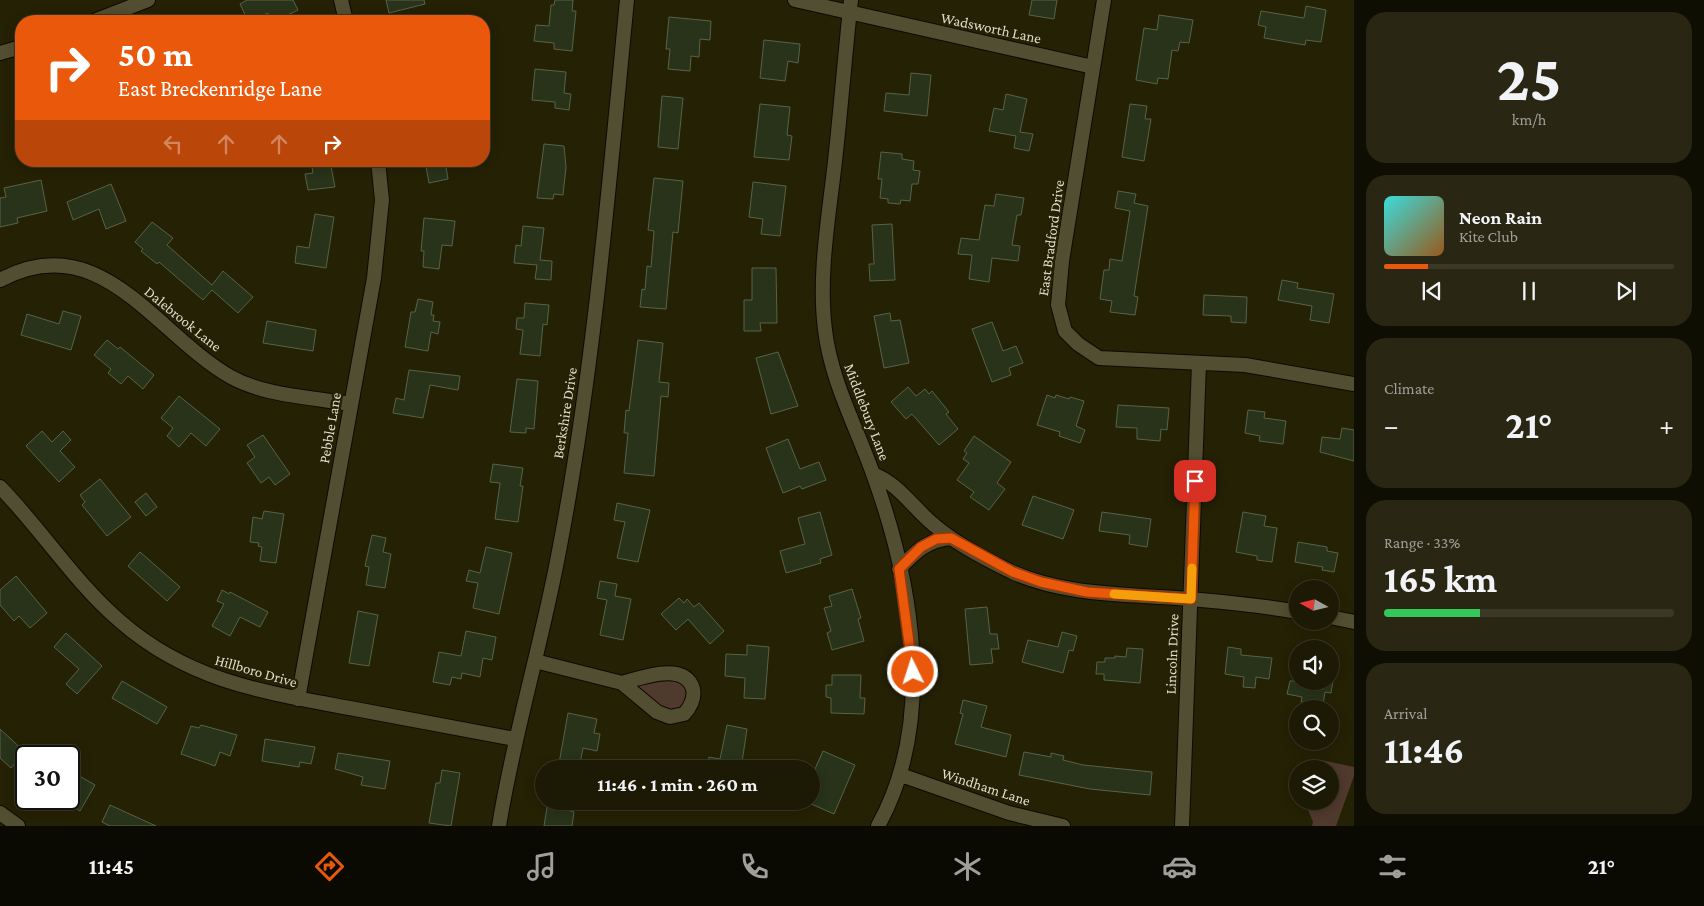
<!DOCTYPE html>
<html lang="en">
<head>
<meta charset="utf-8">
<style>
  body { margin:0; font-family:"Crimson Pro",serif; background:#292613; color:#f1f3f6; height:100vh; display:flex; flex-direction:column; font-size:19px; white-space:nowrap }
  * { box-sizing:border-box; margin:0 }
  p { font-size:16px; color:#a0a09a }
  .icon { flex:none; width:28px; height:28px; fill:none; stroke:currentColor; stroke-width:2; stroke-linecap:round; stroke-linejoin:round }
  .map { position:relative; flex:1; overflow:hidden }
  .details { display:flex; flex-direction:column; gap:12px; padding:12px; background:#0f0e02; width:350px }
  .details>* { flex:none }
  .top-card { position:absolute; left:15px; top:15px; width:475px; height:152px; border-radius:20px; box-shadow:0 2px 12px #0003,0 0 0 1px #3a3826; background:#ea580c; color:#fff; overflow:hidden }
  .needle { width:32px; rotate:278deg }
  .fabs { position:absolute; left:1289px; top:580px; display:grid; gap:10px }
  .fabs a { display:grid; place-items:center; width:50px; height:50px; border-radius:50%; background:#1c1904; box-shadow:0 2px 12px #0003,0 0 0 1px #3a3826; font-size:25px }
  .speed { position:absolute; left:15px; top:745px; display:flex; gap:10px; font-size:25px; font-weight:700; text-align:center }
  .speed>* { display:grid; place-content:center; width:65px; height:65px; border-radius:50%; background:#1c1904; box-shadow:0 2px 12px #0003,0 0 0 1px #3a3826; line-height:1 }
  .speed .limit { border:2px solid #111; border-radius:8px; background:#fff; color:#111 }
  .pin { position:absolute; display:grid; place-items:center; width:42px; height:42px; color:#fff; margin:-21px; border-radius:10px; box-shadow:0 2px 8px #0006 }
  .me { position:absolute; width:55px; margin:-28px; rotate:356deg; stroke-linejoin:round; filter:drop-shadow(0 0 4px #0008) }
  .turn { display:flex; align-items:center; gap:18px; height:105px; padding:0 20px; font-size:22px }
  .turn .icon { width:65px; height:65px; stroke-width:2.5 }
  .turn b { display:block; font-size:35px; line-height:42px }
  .lanes { display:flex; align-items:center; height:48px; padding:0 20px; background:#0003; justify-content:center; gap:25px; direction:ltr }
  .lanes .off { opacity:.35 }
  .big { font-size:38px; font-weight:700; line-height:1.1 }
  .details .tile { flex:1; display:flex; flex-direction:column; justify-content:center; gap:8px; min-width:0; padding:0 18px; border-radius:20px; background:#292613 }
  .details .dial { align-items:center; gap:0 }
  .dial b { font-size:65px; line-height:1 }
  .song { display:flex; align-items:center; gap:15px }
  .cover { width:60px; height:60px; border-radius:8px; background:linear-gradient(135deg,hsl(180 70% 55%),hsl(30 70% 35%)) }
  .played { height:5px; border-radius:2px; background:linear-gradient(90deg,#ea580c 15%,#3a3826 15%) }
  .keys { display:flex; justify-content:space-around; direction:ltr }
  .heat { display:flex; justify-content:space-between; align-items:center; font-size:28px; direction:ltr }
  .charge { height:8px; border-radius:4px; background:linear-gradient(90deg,#34c759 33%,#3a3826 0) }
  .trip { position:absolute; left:535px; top:760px; width:285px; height:50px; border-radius:25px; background:#1c1904; box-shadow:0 2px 12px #0003,0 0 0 1px #3a3826; font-weight:700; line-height:50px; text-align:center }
  .menu { display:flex; height:80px; justify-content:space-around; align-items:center; background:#0b0a02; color:#a0a09a }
  .menu .icon { width:35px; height:35px }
  .menu .selected { color:#ea580c }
  .menu b { font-size:22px; color:#f1f3f6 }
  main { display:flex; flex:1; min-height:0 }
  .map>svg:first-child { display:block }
  .green { fill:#50392d }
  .building { fill:#28331a; stroke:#576348 }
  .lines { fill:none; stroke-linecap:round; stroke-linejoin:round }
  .minor-casing { stroke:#0e0a00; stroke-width:16 }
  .minor { stroke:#524e31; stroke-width:14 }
  .route-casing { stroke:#983908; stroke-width:12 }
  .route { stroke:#ea580c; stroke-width:9 }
  .slow { stroke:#f59e0b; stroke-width:9 }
  .labels { text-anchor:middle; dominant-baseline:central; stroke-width:5; stroke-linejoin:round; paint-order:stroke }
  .street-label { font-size:15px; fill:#dfddcc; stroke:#252105 }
</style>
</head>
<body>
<main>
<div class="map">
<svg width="1354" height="826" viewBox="0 0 1354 826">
  <rect width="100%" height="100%" fill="#252105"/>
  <!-- green -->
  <path class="green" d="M672,680l10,2 6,10 -4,15 -11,4 -13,-5 -24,-17 3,-4z
    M1321,760l33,7v9l-18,50h-24l1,-4 -7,-17 1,-4h23v-32h-12z"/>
  <!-- building -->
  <path class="building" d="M247,0h46l5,10 -23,11h-3l-4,-8 -20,8 -8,-17z
    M386,0h38l1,4 -36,9z
    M555,0h18l-1,11h4l-4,40 -18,-2v-6l-20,-2 2,-16 13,1 2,-21h3z
    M1032,0h25l-3,19 -25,-4z
    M1306,6l20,4 -5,32 -15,-2 -1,5 -41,-7 2,-11 -8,-2 3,-14 43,7z
    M1159,15l34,5 -4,23 -9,-1 -2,9 -6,-1 -4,29 -10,-1 -1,6 -21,-4 8,-52 13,2z
    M669,17l42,4 -1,19 -10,-1 -1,18 -8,-1 -1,15 -22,-2 2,-20h-4z
    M764,40l36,4 -2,19 -10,-2 -3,20 -25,-3z
    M535,69l31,3 -2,21 7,1 -2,16 -14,-2v-6l-23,-2z
    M911,73l20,2 -4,41 -43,-5 2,-18 23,2z
    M1006,94l21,5 -7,33 13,2 -4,17 -15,-3 2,-12 -27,-5 5,-23 9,2z
    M662,96l21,2 -5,51 -20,-2z
    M760,104l30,3 -3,28 5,1 -3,24 -35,-3z
    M1130,104l17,2 -2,13h6l-7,42 -22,-4z
    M544,144l20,2 2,21 -3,28 -9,-1 -1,5 -16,-1z
    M881,152l21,2v5l12,2 -1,9 7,1 -2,13h-6l-2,17 -9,-1 -1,4 -12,-1v-4l-8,-1 2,-19h-4z
    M311,161h19l5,26 -27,3 -3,-16 8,-1z
    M425,161h20l3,18 -19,4z
    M654,178l29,3 -5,52 -5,-1 -7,77 -26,-2 2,-18 3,1 2,-24 4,1 3,-36 -6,-1z
    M41,180l6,31 -30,7 1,5 -18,4v-29l6,-1 -2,-9z
    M753,182l33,4 -6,50 -19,-2 2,-15 -14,-2z
    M111,184l15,37 -20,8 -7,-20 -26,11 -6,-18z
    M1118,191l18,3 -2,9 14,3 -14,90 4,1 -3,18 -25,-3 2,-11 -12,-2 4,-29h5l1,-11 12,2 8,-50 -15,-3z
    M996,194l28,4 -3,17h-4l-5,30 8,1 -2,15 -26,-3 -3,24 -20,-3 3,-24 -14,-1 3,-16 18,2 6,-35 9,1z
    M315,214l19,3 -8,51 -31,-5 2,-17 12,2z
    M424,218l31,3 -3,25 -10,-1 -3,24 -16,-2 1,-16h-3z
    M152,222l21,16 -6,7 45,40 11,-14 30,26 -15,16 -26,-23 -9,10 -44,-38 -2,2 -16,-13 2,-2 -8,-7z
    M892,224l3,56 -25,1 -1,-17h5l-2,-39z
    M523,226l21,2 -4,32 12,1 -1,19 -16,-1 2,-14 -23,-2 2,-18 5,1z
    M752,268h24l1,55h-17l1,8h-17v-31h8z
    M1282,280l16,3 -1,5 37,6 -5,29 -19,-3 2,-14 -34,-6z
    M1204,295l43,2 -1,26 -15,-1v-6l-28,-1z
    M418,299l15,3 -2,13h3l-1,6 7,1 -2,12 -7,-2 -3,19 -23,-4 6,-35h4z
    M525,303l24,2 -2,20 -4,-1 -3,32 -20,-2 3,-24 -7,-1 1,-11h7z
    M63,311l18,5 -10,34 -50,-15 6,-21 32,10z
    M890,313l1,8 9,-1 9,43 -25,5 -10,-52z
    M267,321l49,9 -3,21 -50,-8z
    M992,322l11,29 13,-5 7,17 -14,5 2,7 -19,7 -20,-53z
    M107,340l11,9 2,-2 34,28 -11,14 -15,-13 -7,8 -13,-11 3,-4 -17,-14z
    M638,340l25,3 -4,39 10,1 -1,14 -7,-1 -7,80 -30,-3 4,-40h-4l2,-23 3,1z
    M778,352l20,54 -27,8 -15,-56z
    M409,370l51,6 -2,14 -28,-5 -7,33 -30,-5 3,-15 8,2z
    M517,379l21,2 -4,48 -8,-1v5l-16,-1z
    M908,387l8,9 9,-7 4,5 3,-3 17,21 -3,2 12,15 -19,16 -27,-31 -6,5 -15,-17z
    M1047,395l8,3 1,-3 13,4 1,-2 14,4 -8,25 9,4 -5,13 -21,-7 1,-4 -23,-7z
    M179,396l41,33 -14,17 -15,-13 -12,14 -12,-11 6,-8 -12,-10z
    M1118,405l51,3 -2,22 -6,-1 -1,12 -23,-2v-11l-21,-1z
    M1248,410l17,2 -1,6 22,3 -3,23 -24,-3 1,-5 -15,-3z
    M1342,428l12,2v31l-34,-9 2,-15 18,2z
    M42,431l10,11 11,-11 8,9 -11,11 15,16 -16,15 -33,-36z
    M263,435l27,39 -15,11 -6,-8 -8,6 -14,-20 8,-6 -8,-12z
    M974,436l37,26 -14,21 8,6 -16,21 -19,-13 4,-5 -17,-12 12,-17 -6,-4 4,-6 -3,-2z
    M788,439l12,30 19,-7 7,18 -24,9 -2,-3 -17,7 -17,-45z
    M493,464l30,4 -3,18h3l-5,36 -23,-3 5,-36 -10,-1z
    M100,479l31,38 -24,19 -25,-31 3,-3 -5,-7z
    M146,493l11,14 -11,9 -11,-14z
    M1033,496l41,14 -11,29 -41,-14z
    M617,503l33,7 -12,52 -21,-4 8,-36 -11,-2z
    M264,511l20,3 -8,49 -16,-2 2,-14 -4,-1 1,-3 -9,-1 3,-25 9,2z
    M820,512l12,43 -12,4 1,4 -35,10 -6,-22 25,-7 -7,-26z
    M1102,512l49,7 -4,28 -18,-3 1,-9 -31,-4z
    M1243,512l23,4 -2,10 13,2 -5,34 -15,-2v-4l-21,-4z
    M372,535l14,3 -3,14 8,2 -6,34 -19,-3 3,-18 -4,-1z
    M1298,542l29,5v4l11,2 -4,19 -12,-2 1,-3 -28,-5z
    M486,547l26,6 -13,61 -26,-6 5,-25 -12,-2 3,-11 11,3z
    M140,552l40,35 -13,14 -39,-35z
    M16,576l31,37 -17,15 -11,-12 -5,5 -14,-16v-15z
    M600,581l17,3 -2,12 16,3 -8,41 -23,-5 7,-35 -10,-2z
    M852,589l9,29 -3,1 6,22 -32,9 -5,-17 4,-2 -7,-23 8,-2 -3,-10z
    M222,590l7,4 1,-2 38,20 -8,15 -20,-10 -10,19 -18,-10 12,-22 -7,-3z
    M679,598l5,5 3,-4 7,8 5,-4 25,28 -14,13 -22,-25 -12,11 -15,-16z
    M987,607l3,27h7l2,15h-8l2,14 -23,2 -5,-56z
    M358,611l20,4 -9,51 -20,-3z
    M466,631l30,6 -4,23 -9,-2 -3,19 -18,-4 -1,6 -9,-2 -2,8 -17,-3 6,-30 22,4z
    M1062,632l15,4 -4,15 -4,-1 -6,23 -41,-11 6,-22 30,7z
    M66,633l36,33 -25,28 -11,-10 13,-15 -25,-22z
    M747,645l22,2 -4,52 -21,-1 1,-20 -20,-2 1,-22 21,1z
    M1228,647l13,2v6l31,3 -3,21 -13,-2 -1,11 -12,-1 1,-10 -19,-3z
    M1127,648l16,1 -3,34 -36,-3v-6h-8l1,-12h8v-4h10v-2l11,1z
    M832,675h29l-1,23h5l-1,16 -33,-1v-15l-5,-1v-12h6z
    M122,681l45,26 -10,17 -45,-26z
    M1290,681h43l-2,12 -6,-1 -2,13 -22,-3 1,-5 -15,-3z
    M963,700l24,6 -6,21 30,8 -5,22 -51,-13 8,-30 -3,-1z
    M568,713l29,6 -3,14 6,1 -3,17 -14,-3 -4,21h-21z
    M201,725l36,10 -7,21 -10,-4 -5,14 -34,-12 10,-28 8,2z
    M727,725l20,4 -6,40h-34l2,-12 11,2z
    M0,729l25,23 -14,16 -11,-10z
    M265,739l50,8 -4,17 -11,-2 -1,5 -37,-6z
    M823,751l32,14 -21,49 -25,-11 2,-2v-23z
    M1024,752l27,5v-4l13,3 -1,4 20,5 69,7 -2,23 -60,-6 -71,-14z
    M338,753l52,8 -5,28 -24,-4 2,-8 -28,-8z
    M69,770l26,15 -15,26 -11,-7z
    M442,770l18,3 -9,53 -22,-3 7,-40h4z
    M548,801h21l-2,9 7,2 -2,14h-28z
    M110,805l46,21h-46l-8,-4z"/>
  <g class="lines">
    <defs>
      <path id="minor" d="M341,0l5,21
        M795,0l298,67
        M851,0c-6,54 -10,107 -16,161 -6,55 -17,113 -10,169 6,50 30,94 47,141 40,109 65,249 6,355
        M1104,0l-42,261 -4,44 7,26 13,13 21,14 146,7 109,19
        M94,21l54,-21
        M0,53l21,-6
        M0,280c101,-54 155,54 231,97 34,19 81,20 119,27
        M873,474c26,10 40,34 61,51 22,19 51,34 78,47 47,21 99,22 149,25 46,3 91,7 137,15
        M0,487c42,43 75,96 121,135 70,61 148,71 234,87 54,10 107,20 160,30
        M899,569c16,-17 28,-29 52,-31
        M1330,617l24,5
        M535,661l87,22 35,29 13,5 14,-3c6,-6 11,-16 9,-25 -8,-28 -52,-11 -71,-6
        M298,699l76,-421 8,-78 -4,-39
        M901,775l108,38 54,13
        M0,813l18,13
        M499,826c15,-93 43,-183 60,-275 35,-182 50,-367 68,-551
        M1182,826l17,-463"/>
    </defs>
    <!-- minor casing -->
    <use href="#minor" class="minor-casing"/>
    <!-- minor -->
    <use href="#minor" class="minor"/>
  </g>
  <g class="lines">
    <defs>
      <path id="route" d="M913,672l-14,-103 22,-22 15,-8 15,-1 62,34 28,10 46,10 104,7 4,-118"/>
    </defs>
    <!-- route casing -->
    <use href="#route" class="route-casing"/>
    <!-- route -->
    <use href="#route" class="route"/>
    <!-- slow -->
    <path class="slow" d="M1114,594l77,5 1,-31"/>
  </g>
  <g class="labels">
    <!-- street labels -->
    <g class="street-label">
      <text transform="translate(991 28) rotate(12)">Wadsworth Lane</text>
      <text transform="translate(1051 238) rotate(-82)">East Bradford Drive</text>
      <text transform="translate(183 319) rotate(39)">Dalebrook Lane</text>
      <text transform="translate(867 412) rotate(69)">Middlebury Lane</text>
      <text transform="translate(565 413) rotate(-81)">Berkshire Drive</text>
      <text transform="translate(330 428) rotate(-80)">Pebble Lane</text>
      <text transform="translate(1172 654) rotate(-88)">Lincoln Drive</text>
      <text transform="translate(256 671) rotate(16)">Hillboro Drive</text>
      <text transform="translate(986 787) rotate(18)">Windham Lane</text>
    </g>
  </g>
</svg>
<div class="fabs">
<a><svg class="needle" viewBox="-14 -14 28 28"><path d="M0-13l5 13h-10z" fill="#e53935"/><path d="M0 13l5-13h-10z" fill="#a0a09a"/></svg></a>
<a><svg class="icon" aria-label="sound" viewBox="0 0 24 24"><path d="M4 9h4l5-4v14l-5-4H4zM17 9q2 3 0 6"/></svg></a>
<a><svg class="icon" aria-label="search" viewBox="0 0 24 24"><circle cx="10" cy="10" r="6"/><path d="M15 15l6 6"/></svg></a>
<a><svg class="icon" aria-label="layers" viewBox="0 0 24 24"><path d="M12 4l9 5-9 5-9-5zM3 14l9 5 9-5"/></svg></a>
</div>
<div class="speed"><div class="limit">30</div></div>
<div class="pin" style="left:1195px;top:481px;background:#d93025"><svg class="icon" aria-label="arrive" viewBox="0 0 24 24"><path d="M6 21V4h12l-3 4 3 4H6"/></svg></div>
<svg class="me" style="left:913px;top:672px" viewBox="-20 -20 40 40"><circle r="17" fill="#ea580c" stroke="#fff" stroke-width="3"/><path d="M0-11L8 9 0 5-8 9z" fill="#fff"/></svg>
<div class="trip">11:46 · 1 min · 260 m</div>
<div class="top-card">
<div class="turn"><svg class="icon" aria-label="right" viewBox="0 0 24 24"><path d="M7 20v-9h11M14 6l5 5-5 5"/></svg><div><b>50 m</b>East Breckenridge Lane</div></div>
<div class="lanes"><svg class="icon off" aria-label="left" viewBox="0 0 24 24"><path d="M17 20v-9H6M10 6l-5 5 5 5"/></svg><svg class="icon off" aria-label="ahead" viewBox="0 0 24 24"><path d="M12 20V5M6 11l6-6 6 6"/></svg><svg class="icon off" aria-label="ahead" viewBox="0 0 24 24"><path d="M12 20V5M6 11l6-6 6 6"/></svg><svg class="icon" aria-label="right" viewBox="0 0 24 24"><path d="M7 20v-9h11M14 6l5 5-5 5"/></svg></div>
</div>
</div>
<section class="details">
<div class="tile dial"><b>25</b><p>km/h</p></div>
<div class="tile">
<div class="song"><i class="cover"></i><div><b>Neon Rain</b><p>Kite Club</p></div></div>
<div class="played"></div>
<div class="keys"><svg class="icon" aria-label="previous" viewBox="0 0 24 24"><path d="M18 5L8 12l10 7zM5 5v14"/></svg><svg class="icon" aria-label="pause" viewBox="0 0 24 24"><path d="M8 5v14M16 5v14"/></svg><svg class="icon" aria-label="next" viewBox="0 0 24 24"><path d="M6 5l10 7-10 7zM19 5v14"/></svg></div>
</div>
<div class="tile"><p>Climate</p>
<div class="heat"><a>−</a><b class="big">21°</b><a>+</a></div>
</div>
<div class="tile"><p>Range · 33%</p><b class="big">165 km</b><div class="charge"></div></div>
<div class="tile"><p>Arrival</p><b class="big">11:46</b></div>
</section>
</main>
<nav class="menu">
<b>11:45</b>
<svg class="icon selected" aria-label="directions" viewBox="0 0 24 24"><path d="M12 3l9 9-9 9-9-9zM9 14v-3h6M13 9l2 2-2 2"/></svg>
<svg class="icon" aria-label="music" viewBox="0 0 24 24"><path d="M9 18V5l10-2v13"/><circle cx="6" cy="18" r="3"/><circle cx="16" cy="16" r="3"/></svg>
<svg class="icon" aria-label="phone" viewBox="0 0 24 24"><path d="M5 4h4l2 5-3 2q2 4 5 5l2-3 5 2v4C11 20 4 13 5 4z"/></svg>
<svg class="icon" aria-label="climate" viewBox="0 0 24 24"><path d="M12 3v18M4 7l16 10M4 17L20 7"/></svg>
<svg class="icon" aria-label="car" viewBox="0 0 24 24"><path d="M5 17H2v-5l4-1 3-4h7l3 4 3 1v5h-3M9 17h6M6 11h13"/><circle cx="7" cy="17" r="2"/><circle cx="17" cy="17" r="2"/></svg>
<svg class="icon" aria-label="filters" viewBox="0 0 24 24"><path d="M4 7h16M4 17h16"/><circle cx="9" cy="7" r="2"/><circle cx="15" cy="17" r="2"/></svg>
<b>21°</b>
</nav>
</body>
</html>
